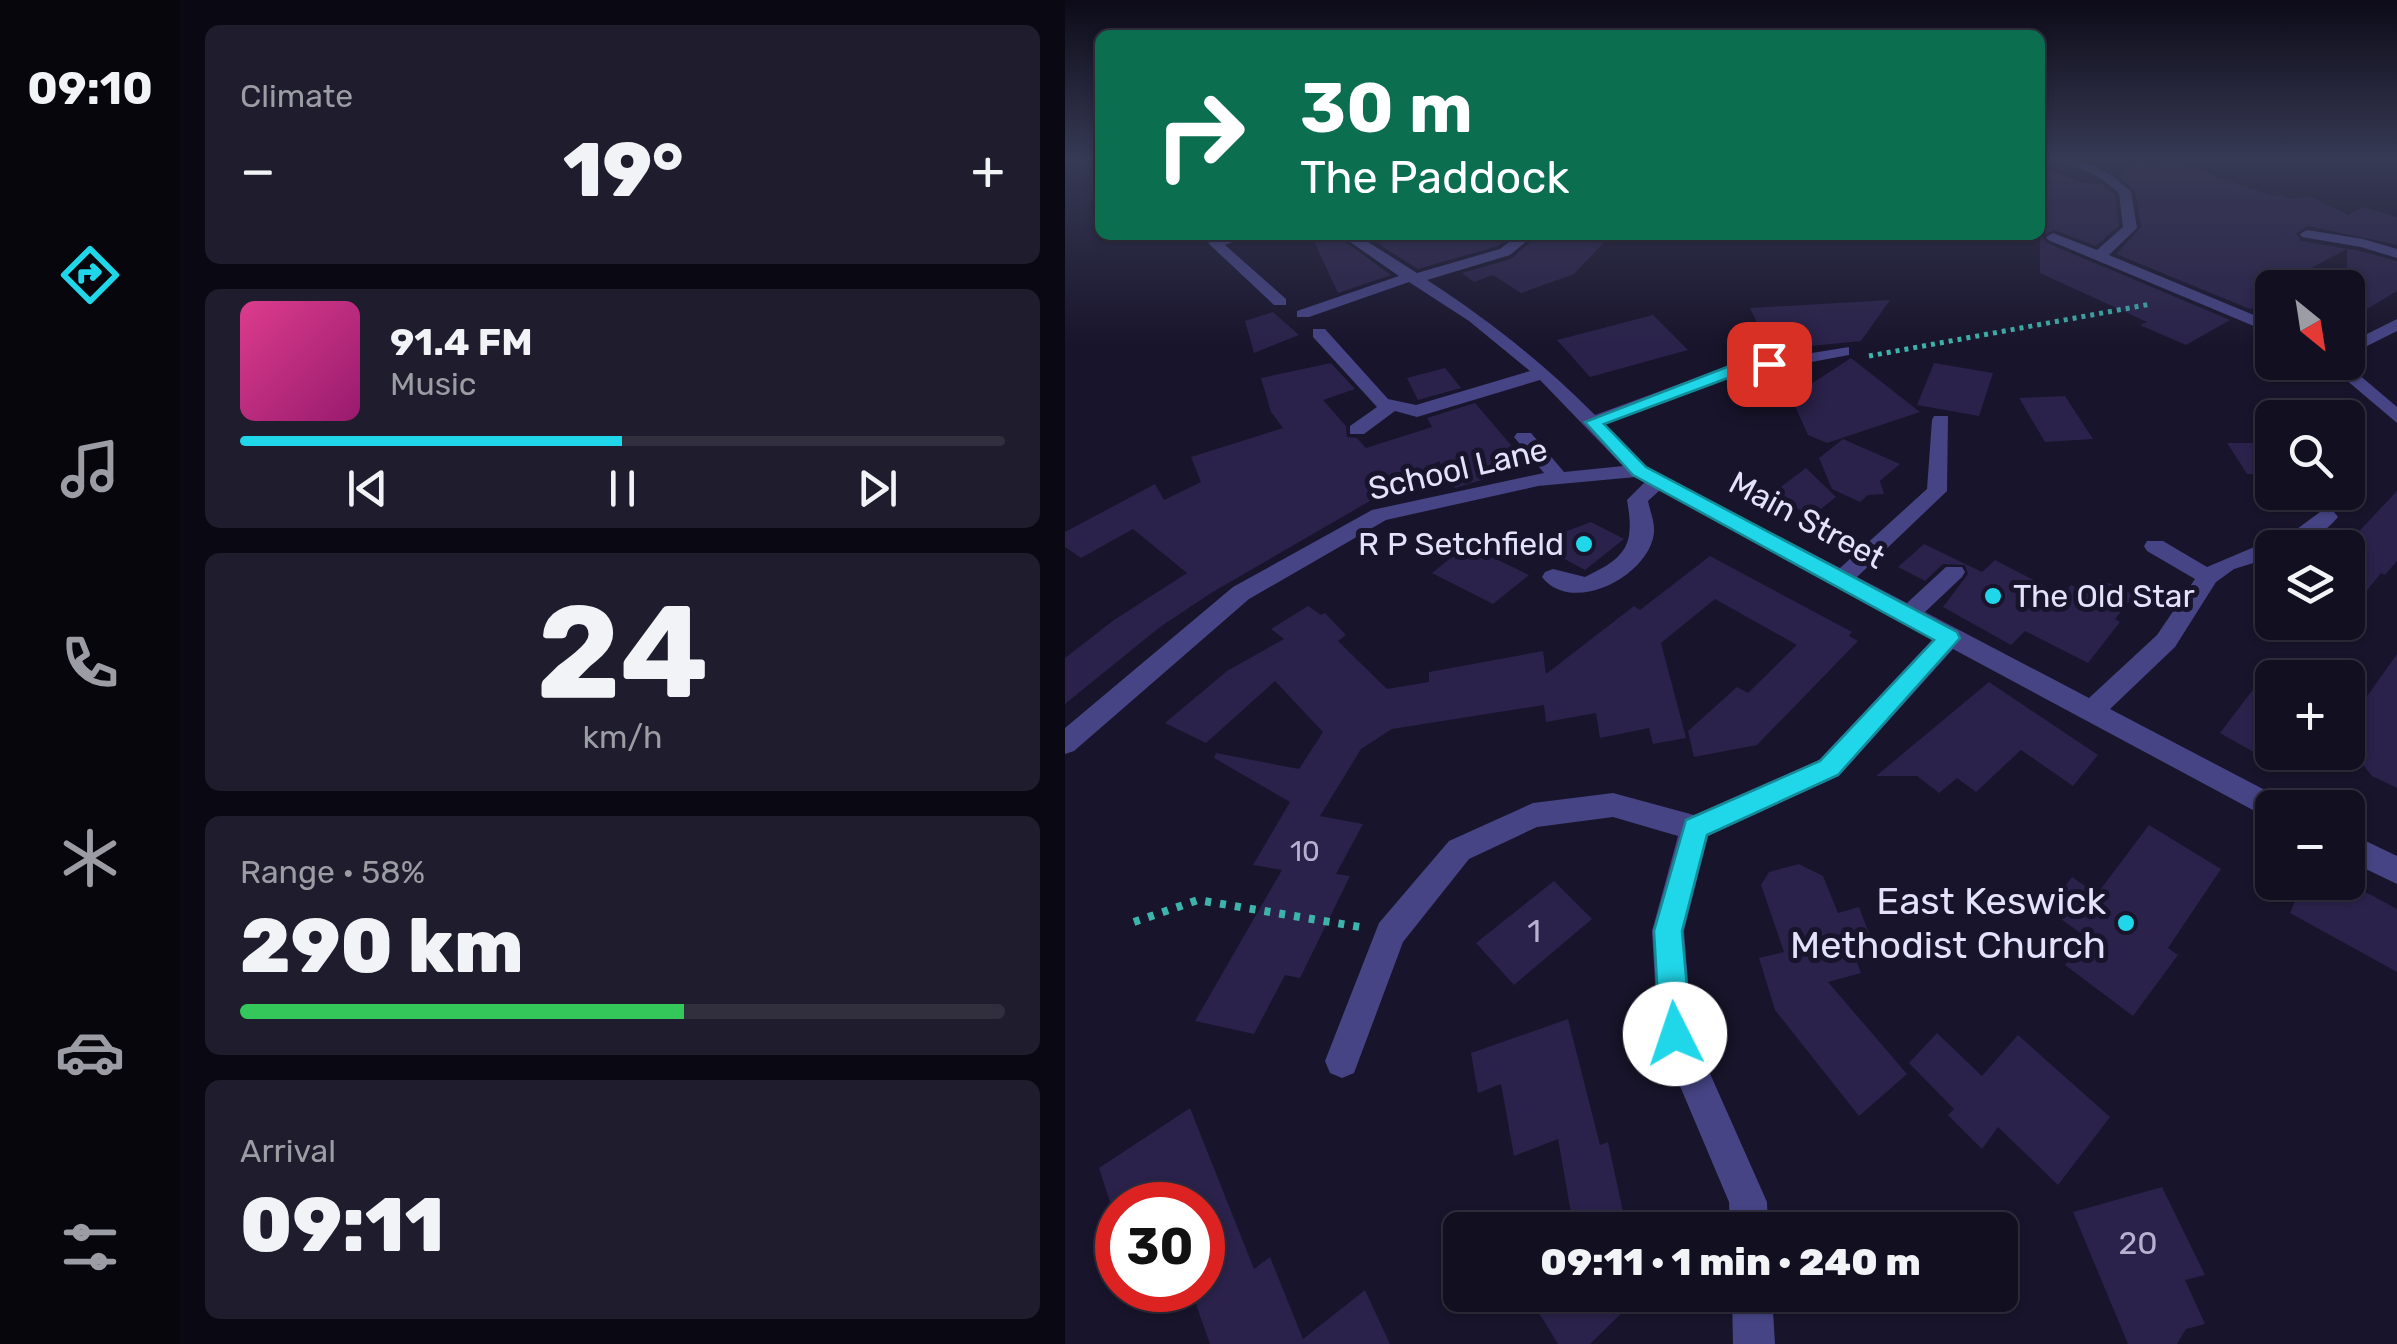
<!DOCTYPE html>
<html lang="en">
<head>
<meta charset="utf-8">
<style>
  body { margin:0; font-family:Rubik,sans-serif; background:#1f1d2d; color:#f1f3f6; height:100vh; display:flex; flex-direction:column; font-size:38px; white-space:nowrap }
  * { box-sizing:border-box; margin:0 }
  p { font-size:32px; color:#9c9ca5 }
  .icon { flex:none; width:55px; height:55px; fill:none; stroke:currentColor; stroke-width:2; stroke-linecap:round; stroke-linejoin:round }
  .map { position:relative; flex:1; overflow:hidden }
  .drawer { display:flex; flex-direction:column; gap:25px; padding:25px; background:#0a0812; width:885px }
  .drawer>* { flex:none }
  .banner { position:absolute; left:30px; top:30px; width:950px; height:210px; border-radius:15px; box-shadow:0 2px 8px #0004,0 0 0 2px #312f3e; background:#0b6e4f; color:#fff; overflow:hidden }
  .needle { width:65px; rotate:150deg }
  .controls { position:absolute; left:1190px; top:270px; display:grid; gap:20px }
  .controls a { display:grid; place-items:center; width:110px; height:110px; border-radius:15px; background:#120f20; box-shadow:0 2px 8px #0004,0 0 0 2px #312f3e; font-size:50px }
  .speed { position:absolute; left:30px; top:1182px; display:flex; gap:20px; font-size:50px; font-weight:700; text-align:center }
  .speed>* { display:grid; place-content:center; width:130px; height:130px; border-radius:50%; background:#120f20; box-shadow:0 2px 8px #0004,0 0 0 2px #312f3e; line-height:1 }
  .speed .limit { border:15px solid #d22; background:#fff; color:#111 }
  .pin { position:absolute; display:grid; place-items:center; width:85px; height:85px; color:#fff; margin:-42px; border-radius:20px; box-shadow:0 5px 15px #0006 }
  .me { position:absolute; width:110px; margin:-55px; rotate:356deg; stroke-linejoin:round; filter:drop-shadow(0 0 8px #0008) }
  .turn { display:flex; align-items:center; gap:35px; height:210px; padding:0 40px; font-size:45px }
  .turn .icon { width:130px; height:130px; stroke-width:2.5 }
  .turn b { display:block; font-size:70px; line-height:85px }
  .big { font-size:75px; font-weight:800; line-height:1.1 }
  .drawer .card { flex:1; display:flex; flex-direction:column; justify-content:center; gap:15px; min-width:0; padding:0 35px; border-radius:15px; background:#1f1d2d }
  .drawer .dial { align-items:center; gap:0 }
  .dial b { font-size:130px; line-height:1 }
  .song { display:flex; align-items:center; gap:30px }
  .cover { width:120px; height:120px; border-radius:15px; background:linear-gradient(135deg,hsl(330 70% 55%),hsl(320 70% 35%)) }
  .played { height:10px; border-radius:5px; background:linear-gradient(90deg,#20d6e9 50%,#312f3e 50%) }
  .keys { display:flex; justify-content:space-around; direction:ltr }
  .heat { display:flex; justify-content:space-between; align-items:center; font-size:55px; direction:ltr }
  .charge { height:15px; border-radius:8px; background:linear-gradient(90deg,#34c759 58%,#312f3e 0) }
  .trip { position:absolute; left:378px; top:1212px; width:575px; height:100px; border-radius:15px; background:#120f20; box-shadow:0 2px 8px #0004,0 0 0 2px #312f3e; font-weight:800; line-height:100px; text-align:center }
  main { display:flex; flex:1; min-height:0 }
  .tab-bar { display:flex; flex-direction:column; width:180px; justify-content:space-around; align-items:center; background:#07060d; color:#9c9ca5 }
  .tab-bar .icon { width:70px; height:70px }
  .tab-bar .selected { color:#20d6e9 }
  .tab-bar b { font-size:45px; color:#f1f3f6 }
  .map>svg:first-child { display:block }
  .building { fill:#2a224a }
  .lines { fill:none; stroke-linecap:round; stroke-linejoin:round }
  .path-far1 { stroke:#3eb3ab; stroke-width:5; stroke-dasharray:4 5; stroke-linecap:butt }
  .path { stroke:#3eb3ab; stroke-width:8; stroke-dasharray:6 9; stroke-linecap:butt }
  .minor { fill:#464485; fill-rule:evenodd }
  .route { fill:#20d6e9; stroke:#158b97; stroke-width:2.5 }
  .poi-dot { fill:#20d6e9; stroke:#18142b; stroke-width:4 }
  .labels { text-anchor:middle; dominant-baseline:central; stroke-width:10; stroke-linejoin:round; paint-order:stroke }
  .number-label { font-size:28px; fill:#b6b1d0 }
  .street-label { font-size:32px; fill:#e4e1fc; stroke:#18142b }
  .poi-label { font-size:32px; fill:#e4e1fc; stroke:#18142b; text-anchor:end }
  .near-number-label { font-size:32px; fill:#b6b1d0 }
  .near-poi-label { font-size:38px; fill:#e4e1fc; stroke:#18142b; text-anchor:end }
</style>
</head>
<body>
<main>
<nav class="tab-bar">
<b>09:10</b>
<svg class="icon selected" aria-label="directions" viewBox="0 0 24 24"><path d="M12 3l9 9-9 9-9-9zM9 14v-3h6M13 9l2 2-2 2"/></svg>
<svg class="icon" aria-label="music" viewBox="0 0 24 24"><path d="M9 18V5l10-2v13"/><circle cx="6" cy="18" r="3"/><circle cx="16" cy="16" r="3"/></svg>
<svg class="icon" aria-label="phone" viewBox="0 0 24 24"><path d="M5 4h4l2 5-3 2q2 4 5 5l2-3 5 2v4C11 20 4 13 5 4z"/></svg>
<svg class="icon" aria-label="climate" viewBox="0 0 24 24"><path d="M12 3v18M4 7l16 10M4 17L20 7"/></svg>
<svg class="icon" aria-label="car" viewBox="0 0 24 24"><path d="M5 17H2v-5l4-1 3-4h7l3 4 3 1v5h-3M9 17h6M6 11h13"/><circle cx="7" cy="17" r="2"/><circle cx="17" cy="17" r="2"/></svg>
<svg class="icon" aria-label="filters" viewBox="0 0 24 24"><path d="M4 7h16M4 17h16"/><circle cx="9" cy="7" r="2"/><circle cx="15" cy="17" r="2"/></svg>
</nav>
<section class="drawer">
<div class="card"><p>Climate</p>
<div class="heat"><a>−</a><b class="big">19°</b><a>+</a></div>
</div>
<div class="card">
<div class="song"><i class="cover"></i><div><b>91.4 FM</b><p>Music</p></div></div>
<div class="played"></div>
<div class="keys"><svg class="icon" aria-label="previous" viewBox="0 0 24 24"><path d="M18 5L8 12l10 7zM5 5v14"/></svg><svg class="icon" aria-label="pause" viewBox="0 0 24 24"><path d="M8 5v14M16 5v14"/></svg><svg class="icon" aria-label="next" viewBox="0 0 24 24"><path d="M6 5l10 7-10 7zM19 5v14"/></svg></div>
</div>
<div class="card dial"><b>24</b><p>km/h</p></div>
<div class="card"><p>Range · 58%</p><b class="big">290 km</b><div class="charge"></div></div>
<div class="card"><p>Arrival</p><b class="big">09:11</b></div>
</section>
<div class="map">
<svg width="1332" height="1344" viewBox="0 0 1332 1344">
  <rect width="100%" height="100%" fill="#18142b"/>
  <!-- building -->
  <path class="building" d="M1107,161l100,35 9,-1 10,4 18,-3 39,19 15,-8 34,10v28l-89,-19 -12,7 5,8 59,10 37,10v30l-50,30v-72l-74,39v9l-23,12 -134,-55 25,-27 -6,-36 -16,-14 17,-14 19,4z
    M975,166l42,17 19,1 14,11 4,31 -23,20 -42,-16 -12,6 5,7 183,77 -44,25 -46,-20 7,-3 -107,-49z
    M246,235h25l55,40 -53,18z
    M299,235h148l-14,11 -80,23z
    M473,235h73l-37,39 -53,19 -28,-18 -19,7 -12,-9 49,-14z
    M825,300l-29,41 -91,9 -20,-42z
    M208,312l26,23 -45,18 -9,-32z
    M588,315l35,35 -98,27 -33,-37z
    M786,358l69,54 -93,31 -19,-8 -17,-38z
    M266,363l24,26 -32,11 23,26 1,11 10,1 9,10 66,-21 -5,-9 48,-15 54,63 -74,22 -16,-27 -228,132 -51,34 -95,77v-46l49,-38 73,-47 -54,-44 -52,29 -16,-11v-15l90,-48 9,16 37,-18 -10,-25 92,-29 -12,-16 -10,-34z
    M869,363l59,10 -14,43 -62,-11z
    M380,368l16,20 -43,12 -11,-22z
    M1000,396l28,43 -48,3 -26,-44z
    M778,439l57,25 -20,17 4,13 -16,1 -8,7 -28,-13 -13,-31z
    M1162,443h46v31h-26z
    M741,468l30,29 -24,19 -42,-21z
    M1332,491v70l-12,14 -4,-2 -34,42v-71z
    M526,522l33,17 -39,31 -41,-22 23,-17z
    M859,544l58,28 13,-12 67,35 9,-10 17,8 12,-14 35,16 -20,24 5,3 -32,41 -63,-32 -14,14 -68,-38 25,-33 -3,-9 -22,-1 -18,17 -27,-14z
    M402,545l62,30 -36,29 -61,-31z
    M645,556l142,76 -3,4 9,5 -101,104 -63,12 -6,-26 49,-44 11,6 49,-48 -82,-46 -54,44 25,95 -33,6 -4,-16 -49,10 -4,-25 -50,9 -2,-17 -152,24 -31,20 -41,67 43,8 -27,50 14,2 -50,102 -15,-3 -31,59 -59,-13 87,-151 -29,-5 37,-63 -76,-44 2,-5 83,16 24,-37 -48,-51 -69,62 -41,-20 62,-52 57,-32 -13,-10 37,-23 13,9 4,-2 21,22 -8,6 49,48 42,-7v-10l114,-21 3,23 88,-68 6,4z
    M1332,654v134l-25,-12 -12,-15 -13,-6v-62l16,9z
    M1208,663v100l-53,-30z
    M924,682l109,73 -25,31 -52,-36 -45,42 -19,-14 -18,15 -22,-17h-41z
    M1084,825l72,44 -53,79 10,7 -45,61 -68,-51 21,-28 -39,-28 25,-32 25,17z
    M734,864l24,12 15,37 21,-6 18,47 -21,6 5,13 -33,9 79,92 -48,42 -84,-106 -16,-52 25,-6 -23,-67 8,-13z
    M489,881l38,38 -78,66 -38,-42z
    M1238,882h44l50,27v63l-107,-59z
    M503,1019l32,126 8,-3 19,88h-53l-16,-91 -44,17 -13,-72 -23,9 -7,-40z
    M872,1033l45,43 36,-41 92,82 -52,68 -60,-58 -16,22 -34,-34 6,-6 -45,-46z
    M125,1108l64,161 16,-12 33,82 62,-49 25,54h-180l-19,-54h12v-85h-92l-12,-37z
    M1097,1187l43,88 -20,5 20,44 -19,5 -9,15h-49l-55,-132z
    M463,1295h112l-50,49h-32z"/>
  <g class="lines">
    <!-- path-far1 -->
    <path class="path-far1" d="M804,356l282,-52"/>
    <!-- path -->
    <path class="path" d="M69,922l64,-22 162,27"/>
    <!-- minor -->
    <path class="minor" d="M991,159c29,-1 55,13 75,33l6,36 -28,27 164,68v11l-225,-94 -2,-3 7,-4 44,17 26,-23 -4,-34 -20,-16z
      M1242,230l56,9 34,10v9l-36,-11 -59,-10 -2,-3z
      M162,235h23l-25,10 61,54v6h-12l-66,-62z
      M275,235h17l60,38 83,-24 18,-14h16l-24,20 -83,25c62,40 116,83 168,135l131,-48 123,-20v8l-113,21 -132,48 42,43 194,101 87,-79 5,-69 2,-4h14l-1,75 -90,86 50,26 39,-36h16l3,5 -3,5 -37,35 164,86 68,-63 38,-56 -48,-28 -3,-5 3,-5h16l44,26 90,-38 23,-17h14l4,5c-18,21 -39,31 -65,31v9l-39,12 -18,13 -41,65 -65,62 174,91 4,8h-15v11l-9,-3 -311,-167 -114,127 -131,60 -24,95 8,102 75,169 1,28h-38l-1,-28 -71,-168 -6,-103 26,-95 -65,-19 -76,10 -68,32 -66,83 -49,131 -12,5 -12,-5 -5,-12 54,-138 70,-82 84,-38 80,-10 81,22 125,-55 115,-122 -274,-148 -12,11c2,10 7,21 6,32 -5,43 -82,83 -112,44l3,-5 8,-3 32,8c42,-20 50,-32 42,-77l18,-18 -9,-5 -98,9 -152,34 -137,79 -175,152 -9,3v-26l168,-141 139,-77 172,-37 -30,-36 3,-4h14l33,39 59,-6 -83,-86 -123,37 -22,-6 -31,23h-14v-8l27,-19 -64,-70v-8h12l63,70 28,6 114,-34 -61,-50 -60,-39 -100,35h-12v-6l102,-35z
      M1332,319v12l-50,25v-12z
      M1260,362h19l53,45v16z
      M1282,832l50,24v28l-50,-24z
      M667,1295h40l3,49h-42z"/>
  </g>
  <!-- sky -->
  <linearGradient id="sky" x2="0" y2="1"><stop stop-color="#0d0b18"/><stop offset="0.46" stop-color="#373a55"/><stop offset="1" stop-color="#373a55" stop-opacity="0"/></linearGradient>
  <rect width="1332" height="347" fill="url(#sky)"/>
  <!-- route -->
  <path class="route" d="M704,359l8,5 -2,3 -39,8 -132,49 42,43 311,165 3,6 -122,137 -131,60 -25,96 9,103 -5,11 -11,5 -11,-5 -4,-11 -6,-103 32,-111 134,-59 114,-121 -301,-165 -48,-53 142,-55z"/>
  <!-- markers -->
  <g class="poi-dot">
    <circle cx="519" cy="544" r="10"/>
    <circle cx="928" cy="596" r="10"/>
    <circle cx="1061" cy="923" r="10"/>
  </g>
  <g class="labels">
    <!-- number labels -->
    <g class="number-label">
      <text x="240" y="851">10</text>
    </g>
    <!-- street labels -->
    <g class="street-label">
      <text transform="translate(393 469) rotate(-13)">School Lane</text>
      <text transform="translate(742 520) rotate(28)">Main Street</text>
    </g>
    <!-- poi labels -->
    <g class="poi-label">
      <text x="499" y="544">R P Setchfield</text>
      <text x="948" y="596" text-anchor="start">The Old Star</text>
    </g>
    <!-- near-number labels -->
    <g class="near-number-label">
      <text x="469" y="931">1</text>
      <text x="1073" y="1243">20</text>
    </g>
    <!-- near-poi labels -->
    <g class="near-poi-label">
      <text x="1041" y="901">East Keswick<tspan x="1041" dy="44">Methodist Church</tspan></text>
    </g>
  </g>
</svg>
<div class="controls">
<a><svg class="needle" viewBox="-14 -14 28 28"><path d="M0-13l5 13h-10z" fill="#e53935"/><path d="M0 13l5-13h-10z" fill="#9c9ca5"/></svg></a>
<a><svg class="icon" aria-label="search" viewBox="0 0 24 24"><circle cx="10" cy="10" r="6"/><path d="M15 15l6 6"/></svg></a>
<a><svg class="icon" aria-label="layers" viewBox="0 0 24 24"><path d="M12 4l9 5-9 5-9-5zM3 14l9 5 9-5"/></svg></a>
<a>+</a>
<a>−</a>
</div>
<div class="speed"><div class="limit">30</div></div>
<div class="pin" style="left:704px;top:364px;background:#d93025"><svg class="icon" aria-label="arrive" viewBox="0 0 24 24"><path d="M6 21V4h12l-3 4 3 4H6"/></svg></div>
<svg class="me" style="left:610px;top:1034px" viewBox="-20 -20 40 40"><circle r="19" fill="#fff"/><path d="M0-13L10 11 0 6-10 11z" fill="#20d6e9"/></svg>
<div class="trip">09:11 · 1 min · 240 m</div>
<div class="banner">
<div class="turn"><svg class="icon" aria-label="right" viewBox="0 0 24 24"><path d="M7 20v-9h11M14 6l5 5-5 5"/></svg><div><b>30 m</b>The Paddock</div></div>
</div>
</div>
</main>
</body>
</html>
